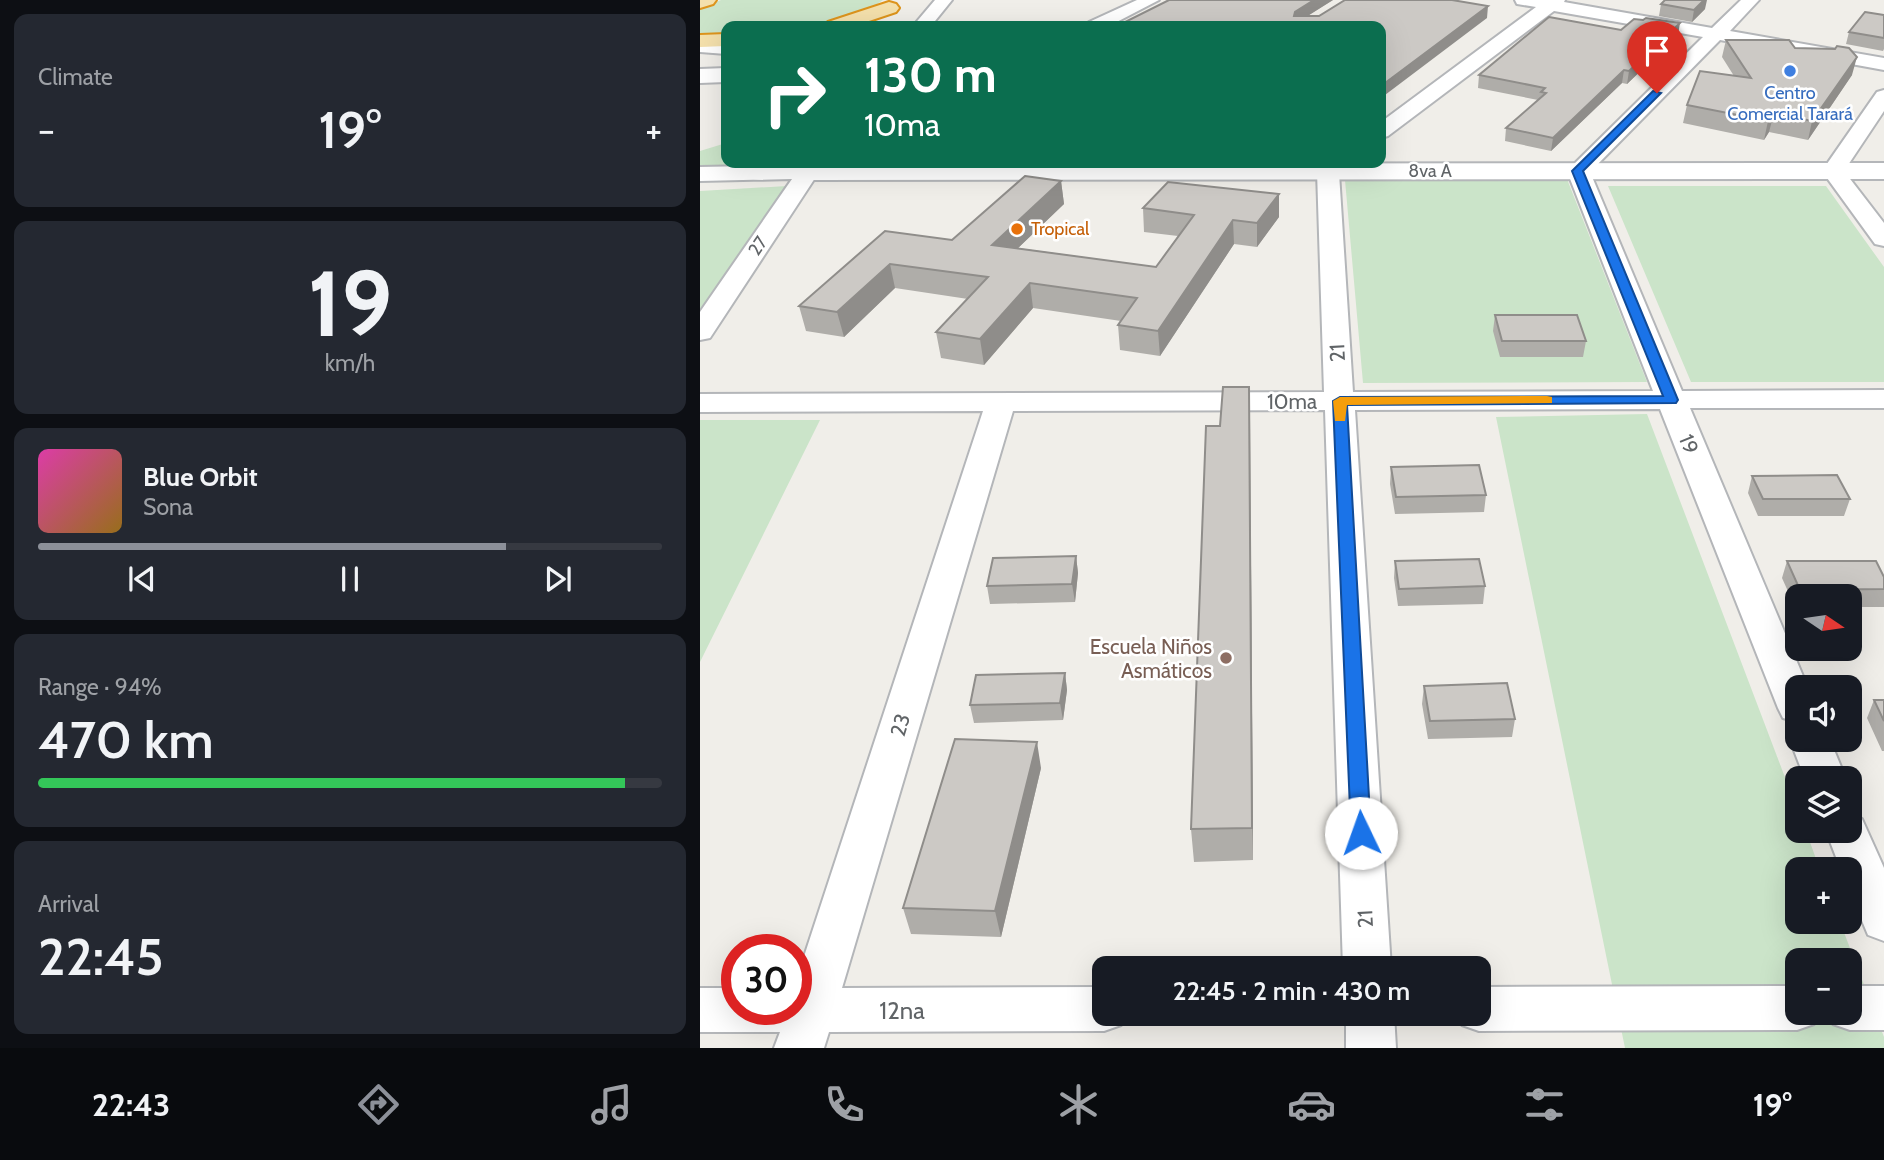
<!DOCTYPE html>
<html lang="en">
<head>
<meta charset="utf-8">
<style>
  body { margin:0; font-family:Cabin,sans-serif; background:#242831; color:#f1f3f6; height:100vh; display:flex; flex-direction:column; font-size:26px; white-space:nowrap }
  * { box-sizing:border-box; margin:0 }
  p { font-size:23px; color:#9ea1a6 }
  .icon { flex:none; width:38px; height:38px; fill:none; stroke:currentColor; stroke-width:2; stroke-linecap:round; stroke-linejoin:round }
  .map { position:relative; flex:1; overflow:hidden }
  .sheet { display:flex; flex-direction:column; gap:14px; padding:14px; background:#0d0f14; width:700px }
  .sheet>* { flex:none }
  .hud { position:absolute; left:21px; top:21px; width:665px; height:147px; border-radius:14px; box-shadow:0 7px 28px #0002; background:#0b6e4f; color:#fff; overflow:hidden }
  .needle { width:46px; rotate:103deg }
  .tools { position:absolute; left:1085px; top:584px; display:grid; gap:14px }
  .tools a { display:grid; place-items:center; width:77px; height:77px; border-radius:14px; background:#171b24; box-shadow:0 7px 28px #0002; font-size:35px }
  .speed { position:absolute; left:21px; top:934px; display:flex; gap:14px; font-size:35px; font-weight:700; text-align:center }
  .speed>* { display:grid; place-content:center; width:91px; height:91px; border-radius:50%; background:#171b24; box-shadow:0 7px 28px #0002; line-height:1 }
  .speed .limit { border:10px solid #d22; background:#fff; color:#111 }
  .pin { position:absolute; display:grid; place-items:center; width:60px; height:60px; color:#fff; margin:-72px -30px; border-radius:50% 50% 50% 0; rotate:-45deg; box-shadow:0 0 7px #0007 }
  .pin .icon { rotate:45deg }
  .me { position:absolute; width:77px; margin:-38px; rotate:357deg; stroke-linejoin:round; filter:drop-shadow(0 0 5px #0008) }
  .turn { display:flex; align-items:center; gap:24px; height:147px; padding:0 28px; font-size:32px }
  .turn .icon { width:91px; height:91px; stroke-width:2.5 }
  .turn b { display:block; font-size:49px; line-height:60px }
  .big { font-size:52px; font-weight:600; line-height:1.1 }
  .sheet .card { flex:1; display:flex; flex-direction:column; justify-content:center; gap:10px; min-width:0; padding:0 24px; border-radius:14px; background:#242831 }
  .sheet .dial { align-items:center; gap:0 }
  .dial b { font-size:91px; line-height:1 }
  .song { display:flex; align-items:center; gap:21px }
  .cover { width:84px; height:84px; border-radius:10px; background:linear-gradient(135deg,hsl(320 70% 55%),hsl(40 70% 35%)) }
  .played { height:7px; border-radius:4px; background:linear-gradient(90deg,#8c9099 75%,#363941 75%) }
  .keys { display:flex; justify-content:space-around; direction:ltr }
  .heat { display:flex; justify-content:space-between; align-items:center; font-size:38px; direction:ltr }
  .charge { height:10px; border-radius:5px; background:linear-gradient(90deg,#34c759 94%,#363941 0) }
  .trip { position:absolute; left:392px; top:956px; width:399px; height:70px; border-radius:14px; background:#171b24; box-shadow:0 7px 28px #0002; font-weight:600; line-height:70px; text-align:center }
  .tabs { display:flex; height:112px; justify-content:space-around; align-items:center; background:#090b0e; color:#9ea1a6 }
  .tabs .icon { width:49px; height:49px }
  .tabs .selected { color:#8c9099 }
  .tabs b { font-size:32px; color:#f1f3f6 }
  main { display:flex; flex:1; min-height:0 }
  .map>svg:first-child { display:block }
  .green { fill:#cbe4c9; fill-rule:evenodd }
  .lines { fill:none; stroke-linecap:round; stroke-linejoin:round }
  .minor-casing { stroke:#b4b6b9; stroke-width:4 }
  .tertiary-casing { stroke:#b4b6b9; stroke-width:4 }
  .trunk-casing { stroke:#dd941c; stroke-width:4 }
  .minor { fill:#fff; fill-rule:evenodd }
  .tertiary { fill:#fff; fill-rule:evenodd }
  .trunk { fill:#f4e0ac; fill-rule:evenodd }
  .wall { fill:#afada9 }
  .shaded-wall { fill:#8f8d8a }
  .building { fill:#ccc9c5; stroke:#8f8d8a; stroke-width:2 }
  .route { fill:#1a73e8; stroke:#114b97; stroke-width:2 }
  .slow { fill:#f59e0b }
  .shop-dot { fill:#3f7fe0; stroke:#fff; stroke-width:2.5 }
  .food-dot { fill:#e8710a; stroke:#fff; stroke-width:2.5 }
  .education-dot { fill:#8d6e63; stroke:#fff; stroke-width:2.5 }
  .labels { text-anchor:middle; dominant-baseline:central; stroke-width:5; stroke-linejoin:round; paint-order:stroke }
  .far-shop-label { font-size:18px; fill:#366cbe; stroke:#fff }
  .far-street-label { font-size:18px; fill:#606467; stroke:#fff }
  .far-food-label { font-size:18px; fill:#c56008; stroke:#fff; text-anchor:start }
  .street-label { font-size:21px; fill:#606467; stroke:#fff }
  .education-label { font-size:21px; fill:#785e54; stroke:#fff; text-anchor:end }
  .near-street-label { font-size:24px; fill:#606467; stroke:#fff }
</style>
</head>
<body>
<main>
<section class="sheet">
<div class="card"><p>Climate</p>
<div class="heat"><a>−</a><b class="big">19°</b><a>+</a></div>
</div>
<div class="card dial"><b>19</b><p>km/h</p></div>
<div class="card">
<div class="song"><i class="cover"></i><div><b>Blue Orbit</b><p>Sona</p></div></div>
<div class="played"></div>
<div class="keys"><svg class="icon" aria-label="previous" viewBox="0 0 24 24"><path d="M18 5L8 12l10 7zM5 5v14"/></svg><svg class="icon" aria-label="pause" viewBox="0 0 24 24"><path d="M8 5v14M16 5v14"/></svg><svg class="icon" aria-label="next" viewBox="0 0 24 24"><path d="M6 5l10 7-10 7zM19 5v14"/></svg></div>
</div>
<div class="card"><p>Range · 94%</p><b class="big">470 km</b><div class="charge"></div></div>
<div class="card"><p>Arrival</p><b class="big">22:45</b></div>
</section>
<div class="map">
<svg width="1184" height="1048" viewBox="0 0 1184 1048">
  <rect width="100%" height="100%" fill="#f0eee9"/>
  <!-- green -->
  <path class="green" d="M21,0h162c-45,34 -103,26 -157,26v11l-26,1v-29z
    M26,143v20h82l-3,4 -105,-1v-15z
    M867,179l80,203 -284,1 -18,-203z
    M87,186l-23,38 -64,90v-123z
    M908,186h218l58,81v115h-193z
    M947,414l150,395v22h9l14,39h-23v52h43l44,115v11h-259l-129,-631zM1097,961h53v52h-53z
    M0,420h120l-120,242z"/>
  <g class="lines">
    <defs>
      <path id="minor" d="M235,0h17l-21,26h-18z
        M437,0h22l-50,26h-23l3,-4z
        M815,0h50l-1,2 148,26 29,-28h18l-29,31 154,27v12l-164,-30 -130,132 92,219 202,-1v18h-194l118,280h-11v34l-14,-4 -5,-10 -118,-299 -305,1 36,558h-48l-18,-558 -312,1 -171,577 262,-1v26h22l-5,12 -17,6 -275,1 -5,16h-50l6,-16h-80v-44h37v22h59v-29l187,-570 -283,1v-18l624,-2 -7,-221 8,-8h26l-12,10 14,219 300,-1 -86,-220 136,-134 -149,-26 -166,125 -7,2v-16l155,-115 -19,-3z
        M1184,90v21l-40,60 40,52v23l-9,-2 -53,-73 55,-79z
        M108,165l8,2 3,5 -109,166 -10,2v-28l92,-133 -92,2v-14z
        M1096,729l1,11h33l16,39h-41l-15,-39z
        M1150,815l12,4 22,49v73l-16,-6 -18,-43v-22h-9l-15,-39h24z
        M1097,986v27h22l-5,11 -17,6 -318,1 -17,-6 -5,-12h22v-26z
        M1150,986h34v44h-34l-17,-6 -5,-11h22z
        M646,1013h48l2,35h-50z"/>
      <path id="tertiary" d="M0,40l26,2v12l-26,-2z
        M26,68v14l-26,1v-14z
        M1184,163v16l-1076,1 -9,-3 -4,-5 4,-5 9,-3z"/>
      <path id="trunk" d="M0,0h16l-3,4 -13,4z
        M189,2l7,2 3,4 -3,4 -42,14h-29l3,-4z
        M26,34v12l-26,1v-12z"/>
    </defs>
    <!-- minor casing -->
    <use href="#minor" class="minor-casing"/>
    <!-- tertiary casing -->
    <use href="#tertiary" class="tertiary-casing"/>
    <!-- trunk casing -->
    <use href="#trunk" class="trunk-casing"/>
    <!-- minor -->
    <use href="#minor" class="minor"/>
    <!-- tertiary -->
    <use href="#tertiary" class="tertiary"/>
    <!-- trunk -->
    <use href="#trunk" class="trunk"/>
  </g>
  <!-- wall -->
  <path class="wall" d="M633,0l-26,16 180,2 -106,8h-257l-1,-3z
    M961,4l44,5 -13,13 -33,-6z
    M1184,15v34l-1,2 -37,-7 3,-12z
    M921,30l57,5 -51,49 -5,-1 -71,68 -46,-10 1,-13 32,-28 -60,-12 1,-13z
    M1026,40l69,8 57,27 -44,65 -39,-8 -5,8 -81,-17 4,-18 47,-29 -12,-19z
    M361,181l3,23 -46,44 138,19 22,-31 -34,-4 -1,-24 136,9 -22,30 -23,-3 -74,112 -40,-6 -2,-25 3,-4 -88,-13 -49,57 -43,-7 -5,-26 32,-33 -73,-11 -51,49 -38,-6 -7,-25 86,-75 67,9z
    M795,315l91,26 -3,16h-83l-7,-26z
    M550,417l3,443 -59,2 -3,-33 29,-403z
    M691,467l95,28 -2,17 -89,2 -5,-30z
    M1052,476l98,23 -6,17h-86l-10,-23z
    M376,556l2,17 -3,29 -85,2 -3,-18z
    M695,561l90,25 -2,18 -85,2 -4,-28z
    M1087,561l97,16v30h-34v-10h-53v10h-2l-13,-29z
    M365,673l2,17 -4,30 -89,3 -4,-18z
    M724,686l91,33 -3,18 -84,2 -6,-35z
    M1174,700h10v51h-2l-15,-33z
    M341,768l-40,169 -90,-3 -8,-26z"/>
  <!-- shaded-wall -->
  <path class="shaded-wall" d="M614,0h19l-38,24v-12z
    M1004,0h3l-2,9 -13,13 2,-12z
    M788,6l-1,12 -106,80v-12z
    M980,23l-2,12 -51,49 2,-13z
    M1157,57l-5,18 -44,65 4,-19z
    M924,70l-2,13 -71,68 2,-13z
    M1074,113l-5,19 -5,8 4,-19z
    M361,181l3,23 -68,65 -4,-24z
    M579,194v23l-22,30v-24z
    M533,220l1,24 -74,112 -2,-25z
    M190,264l5,24 -51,49 -7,-25z
    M330,283l3,25 -49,57 -4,-26z
    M550,417l3,443 -1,-32z
    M376,556l2,17 -3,29 -3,-18z
    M365,673l2,17 -4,30 -3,-17z
    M337,742l4,26 -40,169 -6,-26z"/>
  <!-- building -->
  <path class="building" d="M469,0h145l-19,12 -1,4h25l26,-16h107l36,6 -107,80v-60h-240l-18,-3z
    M965,0h39l-10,10 -33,-6z
    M1165,12l19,3v23l-35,-6z
    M849,17l72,13 13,-11 9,1 3,-2 34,5 -51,48 -5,-1 -71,68 -47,-10 40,-35 -5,-1 4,-4 -66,-13z
    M1026,40h63l6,8 40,1 2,-3 12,2 8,9 -45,64 -38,-8 -6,8 -81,-16 13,-34 51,7z
    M325,176l36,5 -69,64 164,22 38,-52 -51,-7 25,-26 111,12 -22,29 -24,-3 -75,111 -40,-6 19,-27 -107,-15 -50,56 -44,-7 52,-55 -98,-13 -53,48 -38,-6 86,-75 67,9z
    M795,315h82l9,26h-84z
    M523,387h26l3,441 -61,1 15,-403h14z
    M779,465l7,30 -90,2 -5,-30z
    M1137,475l13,24h-87l-11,-23z
    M376,556l-4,28 -85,2 6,-28z
    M779,559l6,27 -86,3 -4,-28z
    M1087,561h89l8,16v12l-84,1z
    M365,673l-5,30 -90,2 6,-30z
    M807,683l8,36 -85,2 -6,-35z
    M1174,700h10v21z
    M255,739l82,3 -42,169 -92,-3z"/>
  <!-- route -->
  <path class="route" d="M953,91l8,2 -78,78 95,229 -2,3 -329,2 24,428 -3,6 -7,2 -7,-2 -3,-6 -18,-432 7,-4 323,-1 -91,-225z"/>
  <!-- slow -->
  <path class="slow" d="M847,396l5,1v6l-205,2 -2,16h-10l-2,-20 7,-4z"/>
  <!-- markers -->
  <circle class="shop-dot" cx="1090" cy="71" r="7"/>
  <circle class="food-dot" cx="317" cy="229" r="7"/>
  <circle class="education-dot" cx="526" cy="658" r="7"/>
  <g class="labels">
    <!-- far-shop labels -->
    <g class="far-shop-label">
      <text x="1090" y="93">Centro<tspan x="1090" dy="21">Comercial Tarará</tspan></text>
    </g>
    <!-- far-street labels -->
    <g class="far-street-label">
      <text x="730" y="171">8va A</text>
      <text transform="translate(58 246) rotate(-56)">27</text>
    </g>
    <!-- far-food labels -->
    <g class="far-food-label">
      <text x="331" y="229">Tropical</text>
    </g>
    <!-- street labels -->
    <g class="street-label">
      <text transform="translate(637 353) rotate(-93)">21</text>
      <text x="592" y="401">10ma</text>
      <text transform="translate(989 444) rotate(68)">19</text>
      <text transform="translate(200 725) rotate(-73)">23</text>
      <text transform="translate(665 919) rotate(-93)">21</text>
    </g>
    <!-- education labels -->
    <g class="education-label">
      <text x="512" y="646">Escuela Niños<tspan x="512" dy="24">Asmáticos</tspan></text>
    </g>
    <!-- near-street labels -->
    <g class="near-street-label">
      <text x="202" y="1010">12na</text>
    </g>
  </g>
</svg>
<div class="tools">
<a><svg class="needle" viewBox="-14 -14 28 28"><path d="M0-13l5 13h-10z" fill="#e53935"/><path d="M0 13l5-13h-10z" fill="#9ea1a6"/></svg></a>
<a><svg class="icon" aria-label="sound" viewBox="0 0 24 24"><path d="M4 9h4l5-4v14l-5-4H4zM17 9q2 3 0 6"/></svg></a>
<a><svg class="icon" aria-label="layers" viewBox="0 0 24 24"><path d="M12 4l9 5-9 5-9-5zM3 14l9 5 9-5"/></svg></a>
<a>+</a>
<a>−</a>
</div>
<div class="speed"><div class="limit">30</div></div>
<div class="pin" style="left:957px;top:93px;background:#d93025"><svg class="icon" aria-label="arrive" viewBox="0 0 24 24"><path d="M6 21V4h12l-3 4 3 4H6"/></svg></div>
<svg class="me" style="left:661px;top:833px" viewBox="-20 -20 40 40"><circle r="19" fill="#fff"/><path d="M0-13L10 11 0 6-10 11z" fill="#1a73e8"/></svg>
<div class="trip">22:45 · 2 min · 430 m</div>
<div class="hud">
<div class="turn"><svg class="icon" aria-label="right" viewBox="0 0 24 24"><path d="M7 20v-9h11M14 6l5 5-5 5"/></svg><div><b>130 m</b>10ma</div></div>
</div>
</div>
</main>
<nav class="tabs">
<b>22:43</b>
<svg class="icon selected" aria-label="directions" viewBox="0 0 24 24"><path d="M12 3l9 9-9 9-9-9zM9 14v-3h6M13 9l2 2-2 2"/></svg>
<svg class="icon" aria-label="music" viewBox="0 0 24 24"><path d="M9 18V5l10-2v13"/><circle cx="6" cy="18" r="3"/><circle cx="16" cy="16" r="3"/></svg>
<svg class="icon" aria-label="phone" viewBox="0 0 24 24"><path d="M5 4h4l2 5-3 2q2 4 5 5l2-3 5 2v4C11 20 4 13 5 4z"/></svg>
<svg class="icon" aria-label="climate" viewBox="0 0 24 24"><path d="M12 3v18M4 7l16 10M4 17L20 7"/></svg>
<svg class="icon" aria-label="car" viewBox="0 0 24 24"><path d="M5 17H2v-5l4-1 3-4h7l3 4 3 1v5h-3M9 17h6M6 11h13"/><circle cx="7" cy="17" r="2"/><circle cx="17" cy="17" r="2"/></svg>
<svg class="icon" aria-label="filters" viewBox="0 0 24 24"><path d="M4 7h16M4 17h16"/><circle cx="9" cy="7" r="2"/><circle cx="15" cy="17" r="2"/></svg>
<b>19°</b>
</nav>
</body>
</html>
